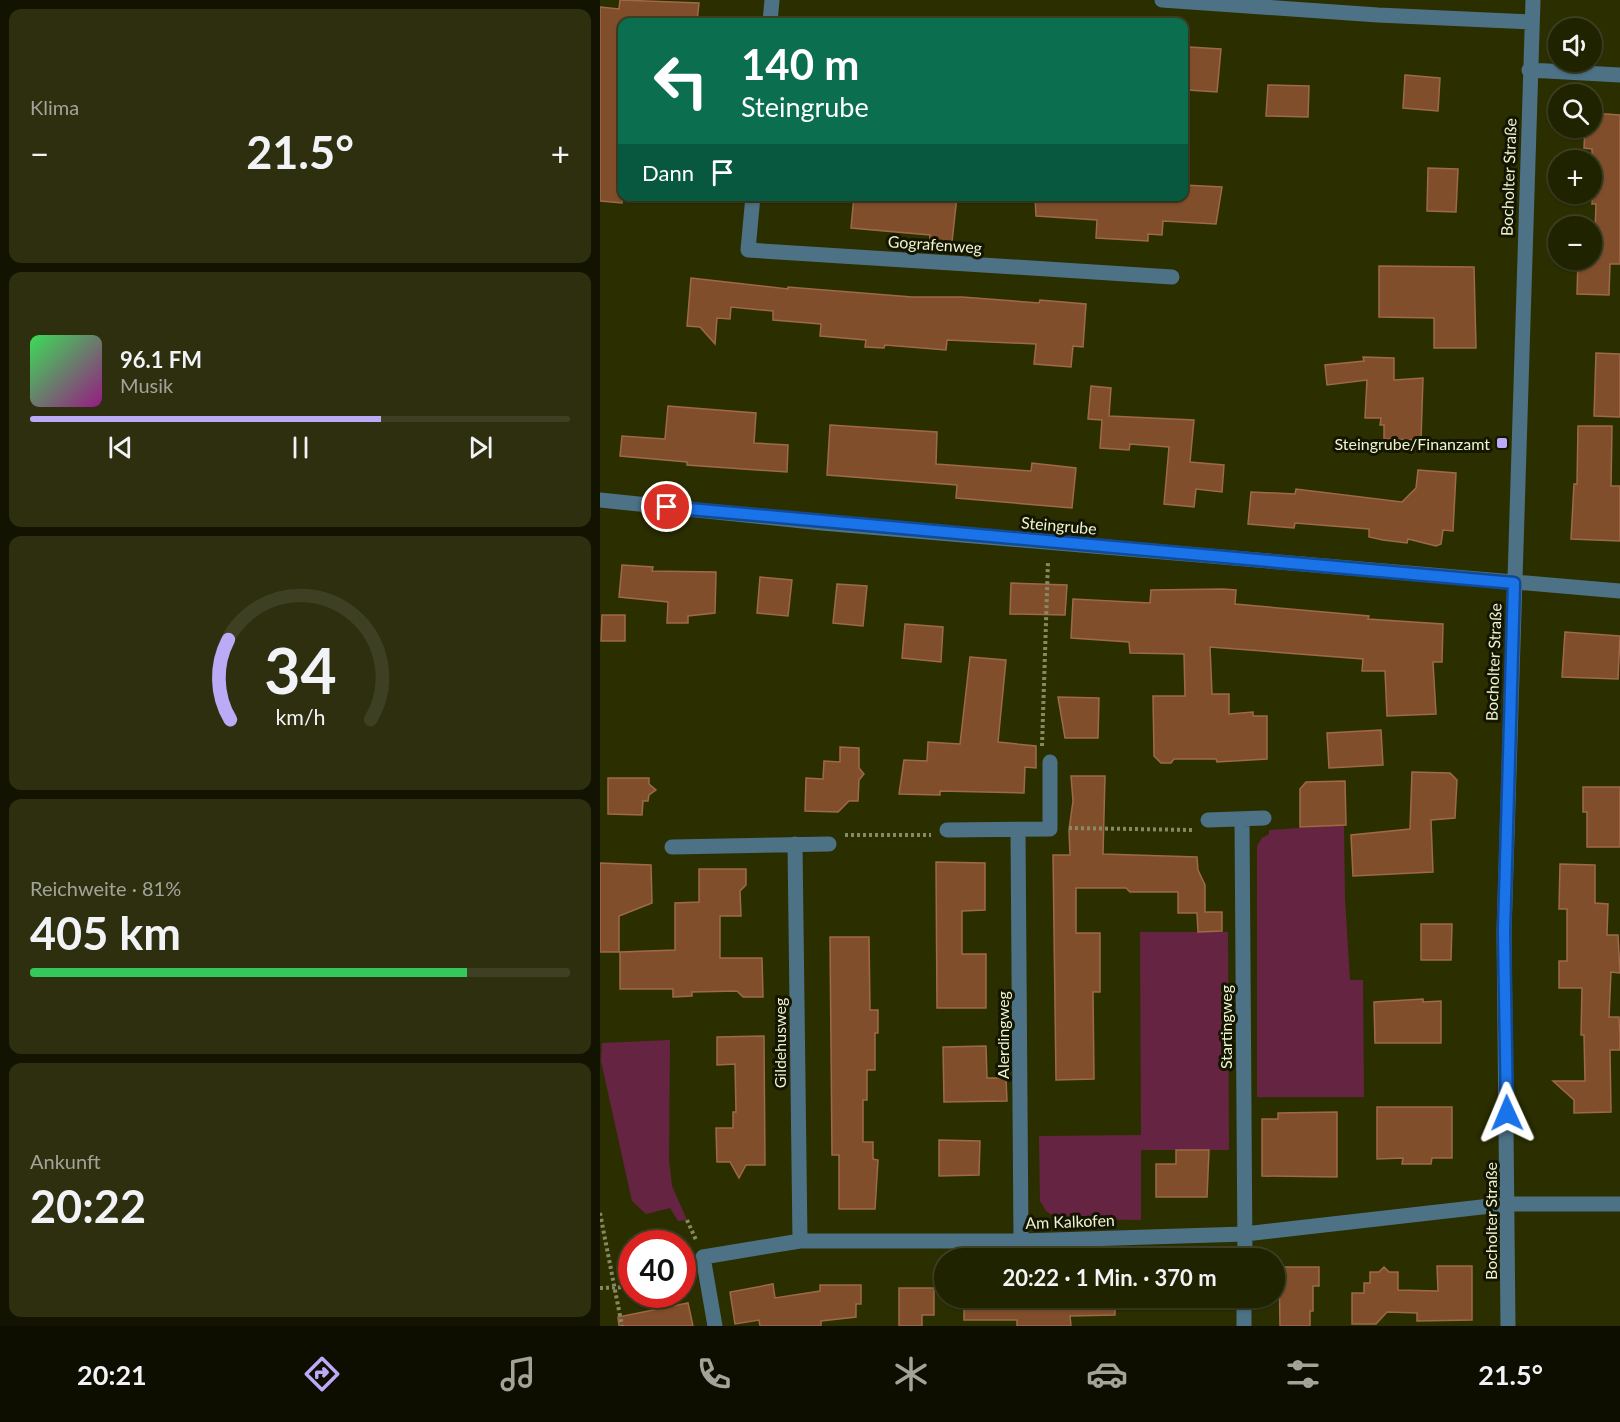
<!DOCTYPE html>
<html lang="de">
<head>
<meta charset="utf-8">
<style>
  body { margin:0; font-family:Lato,sans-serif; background:#2d2f0f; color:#f1f3f6; height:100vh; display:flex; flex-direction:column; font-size:22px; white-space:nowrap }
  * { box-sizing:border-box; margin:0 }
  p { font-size:20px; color:#a2a499 }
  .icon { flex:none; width:33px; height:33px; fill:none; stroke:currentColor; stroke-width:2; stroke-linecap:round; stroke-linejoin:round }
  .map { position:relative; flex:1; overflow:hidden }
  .side { display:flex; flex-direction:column; gap:9px; padding:9px; background:#121300; width:600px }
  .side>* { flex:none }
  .top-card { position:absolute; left:18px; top:18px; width:570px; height:183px; border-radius:12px; box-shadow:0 2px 4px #0004,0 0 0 2px #3d4022; background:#0b6e4f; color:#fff; overflow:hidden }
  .controls { position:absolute; left:948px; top:18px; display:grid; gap:12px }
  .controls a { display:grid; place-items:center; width:54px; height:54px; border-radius:50%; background:#202300; box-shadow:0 2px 4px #0004,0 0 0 2px #3d4022; font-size:30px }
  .speed { position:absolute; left:18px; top:1230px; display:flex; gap:12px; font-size:30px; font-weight:700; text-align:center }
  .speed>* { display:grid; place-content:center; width:78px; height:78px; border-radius:50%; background:#202300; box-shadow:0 2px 4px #0004,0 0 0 2px #3d4022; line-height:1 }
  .speed .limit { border:9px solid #d22; background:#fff; color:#111 }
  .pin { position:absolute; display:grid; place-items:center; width:51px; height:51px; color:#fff; margin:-26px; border:3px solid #fff; border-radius:50%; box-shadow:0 2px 6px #0007 }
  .me { position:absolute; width:66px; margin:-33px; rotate:359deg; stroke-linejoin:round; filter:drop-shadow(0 0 4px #0008) }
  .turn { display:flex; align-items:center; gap:21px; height:126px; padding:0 24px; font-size:27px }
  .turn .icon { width:78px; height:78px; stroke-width:2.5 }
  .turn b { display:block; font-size:42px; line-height:51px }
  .then { display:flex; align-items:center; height:57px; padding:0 24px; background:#0003; gap:12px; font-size:22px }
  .big { font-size:45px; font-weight:700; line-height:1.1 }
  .side .card { flex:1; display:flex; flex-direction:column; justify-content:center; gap:9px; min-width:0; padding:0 21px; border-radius:12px; background:#2d2f0f }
  .side .dial { align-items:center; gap:0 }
  .dial svg { height:156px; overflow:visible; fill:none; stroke:#3d4022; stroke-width:7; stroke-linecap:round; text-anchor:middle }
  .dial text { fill:#f1f3f6; stroke:none }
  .song { display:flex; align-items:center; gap:18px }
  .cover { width:72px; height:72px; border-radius:9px; background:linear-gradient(135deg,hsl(130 70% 55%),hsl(310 70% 35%)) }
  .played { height:6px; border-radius:3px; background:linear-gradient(90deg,#bbaaf6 65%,#3d4022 65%) }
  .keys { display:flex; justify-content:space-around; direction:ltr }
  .heat { display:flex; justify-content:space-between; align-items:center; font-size:33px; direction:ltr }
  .charge { height:9px; border-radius:4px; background:linear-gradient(90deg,#34c759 81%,#3d4022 0) }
  .trip { position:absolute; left:334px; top:1248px; width:351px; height:60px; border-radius:30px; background:#202300; box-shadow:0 2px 4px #0004,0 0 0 2px #3d4022; font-weight:700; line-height:60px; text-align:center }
  .dock { display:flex; height:96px; justify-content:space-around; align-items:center; background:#0d0e00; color:#a2a499 }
  .dock .icon { width:42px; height:42px }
  .dock .current { color:#bbaaf6 }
  .dock b { font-size:27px; color:#f1f3f6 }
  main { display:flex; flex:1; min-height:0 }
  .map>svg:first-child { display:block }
  .green { fill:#662443 }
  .building { fill:#814e2b; stroke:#9e6946; stroke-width:1.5 }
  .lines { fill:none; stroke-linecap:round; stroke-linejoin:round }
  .path { stroke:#868a62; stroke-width:4; stroke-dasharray:3 3; stroke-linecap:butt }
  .minor { stroke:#4d7286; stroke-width:15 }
  .route-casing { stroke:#114b97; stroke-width:15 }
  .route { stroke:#1a73e8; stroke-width:10 }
  .poi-dot { fill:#bbaaf6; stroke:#141600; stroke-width:2 }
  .labels { text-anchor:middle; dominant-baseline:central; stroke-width:6; stroke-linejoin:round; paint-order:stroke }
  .street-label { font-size:16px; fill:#eef3d3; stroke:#141600 }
  .poi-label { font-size:16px; fill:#eef3d3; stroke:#141600; text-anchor:end }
</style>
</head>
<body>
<main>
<section class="side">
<div class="card"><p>Klima</p>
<div class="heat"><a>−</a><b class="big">21.5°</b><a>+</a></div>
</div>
<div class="card">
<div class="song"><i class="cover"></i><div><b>96.1 FM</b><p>Musik</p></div></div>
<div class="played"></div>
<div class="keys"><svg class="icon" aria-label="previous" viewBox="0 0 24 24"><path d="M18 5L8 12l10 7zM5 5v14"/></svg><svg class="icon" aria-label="pause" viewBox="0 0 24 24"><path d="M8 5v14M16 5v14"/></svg><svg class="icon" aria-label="next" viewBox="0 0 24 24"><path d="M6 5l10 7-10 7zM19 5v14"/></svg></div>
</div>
<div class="card dial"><svg viewBox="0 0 100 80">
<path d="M14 69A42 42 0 1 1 86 69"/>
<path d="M14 69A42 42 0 0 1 13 28" stroke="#bbaaf6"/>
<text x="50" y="56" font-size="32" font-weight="700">34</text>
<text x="50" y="72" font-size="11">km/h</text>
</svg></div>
<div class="card"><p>Reichweite · 81%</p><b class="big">405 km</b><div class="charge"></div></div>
<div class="card"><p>Ankunft</p><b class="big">20:22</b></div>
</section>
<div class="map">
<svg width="1020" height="1326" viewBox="0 0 1020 1326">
  <rect width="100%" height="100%" fill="#2b2f00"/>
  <!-- green -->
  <path class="green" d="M744,825l1,74 5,81h13l1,117h-107v-251l5,-8 7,-4v-4z
    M540,932h88l1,218h-88v70l-84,-1 -11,-8 -6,-10 -1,-65 102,-1z
    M70,1040l-1,120 3,26 15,34 -9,1 -8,-13 -24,6 -14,-13 -31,-140 1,-18z"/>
  <!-- building -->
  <path class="building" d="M20,0l79,3 -2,19h-75v181l-22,-2v-194l19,2z
    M589,47l32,2 -4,43 -29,-2z
    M805,75l35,3 -2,33 -35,-3z
    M668,85l41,1 -1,31 -42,-1z
    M992,113l28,2v149h-10l-1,31 -32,-1 1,-34h16l2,-56h-4v-55l-8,-1 1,-20h7z
    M828,168l30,1 -2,43 -29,-1z
    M584,185l38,2 -6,37 -53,-3 -1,14 -14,-1v7l-52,-3 1,-18 -61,-4 -1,-20 144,4v-4h5z
    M254,196h103l-6,55 -22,-1 1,-15 -79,-7z
    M779,266l95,1 2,81h-42v-30l-55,-1z
    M91,278l97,11v-2l124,10h50l77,6 1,-3 46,4 -3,43 -10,-1 -2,21 -37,-3 2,-20 -89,-4 -1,10 -61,-5 -1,3 -19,-1 1,-7 -46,-4 1,-12 -48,-4v-9l-42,-4 -1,12 -13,-1 -2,26 -15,-17 -13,-1z
    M996,353l24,1v63l-26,-1z
    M763,357l31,1v22l29,-2 -2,62 -37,-1v-14h-4l1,-7h-16l2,-38 -40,5 -2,-20 39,-4z
    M491,386l20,2 -2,28 85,4 -4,42 34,3 -2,27 -26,-3 -2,18 -30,-3 5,-57 -39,-3 -1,6 -29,-2 2,-28 -14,-1z
    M68,406l88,7 -2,30 34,2 -1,27 -100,-7v-3l-67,-6 2,-20 43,3z
    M230,425l107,7 -1,32 95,7 1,-8 44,5 -4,40 -116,-10 1,-13 -130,-10z
    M978,426h34l-1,60h9v55l-49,-2 3,-55h3z
    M818,470l38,3 -3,58 -10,-1 -2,14 -5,2 -28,-7 -1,4 -24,-3 -14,-3v-8l-74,-6 -1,5 -46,-4 3,-32 44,2 1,-5 106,13 14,-14z
    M22,565l31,2 -1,4 64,1 -1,41 -27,3v7h-21l1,-21 -49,-5z
    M160,577l32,3 -4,36 -31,-3z
    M411,583l56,2 -2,30 -55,-1z
    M237,584l30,2 -4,40 -30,-3z
    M623,589l13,1 -1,14 134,12 -1,3 75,5 -1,38h-9l3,52 -49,2 -2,-45h-23l1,-12 -153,-12 2,47h17v20l24,-2v4h14v43l-50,3 -1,-3h-42l-3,4h-10l-7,-7 -1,-60h32l-1,-42 -54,-1 -1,-11 -58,-4 2,-39 77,4 1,-13z
    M2,615h23v26h-24z
    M305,624l38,3 -2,35 -39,-4z
    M965,632l55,4 -2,43 -56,-2z
    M370,657l36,3 -8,82 38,4v22l-11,-1 -1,26 -84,-2v4l-41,-1 5,-34 23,1 1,-19 32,2z
    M458,697l41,1 -1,40h-33z
    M781,730l2,35 -54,3 -2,-35z
    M240,747l19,1v20l5,6 -5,6 -1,21h-9l-11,11 -33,-1 1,-33 17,1 1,-18 16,1z
    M812,772l38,1 7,7 -2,38 -24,2 2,52 -80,4 -2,-41 59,-6z
    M471,776h34l-2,78 94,3 1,13 7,15v27h17v19l-24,1 -1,-19h-19v-21h-48l-4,-4h-50v45h24v59h-7l1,87 -38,1 -3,-225h17l-1,-25 4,-29z
    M8,778h41v6l7,6 -7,5 -1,6h-5l-1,14 -34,-1z
    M745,781l1,44 -46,2v-38l6,-7z
    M983,787h37v60h-33v-35h-4z
    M336,862l49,1v47l-23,1v43h24v54h-49z
    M0,863l51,2 1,38 -33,13v36h-19z
    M960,864l35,1v38l13,1 -1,31h11l2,38 -9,-1 -2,45h10l1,18v15h-10l1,62 -37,1v-13l-21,-19h32l-1,-46h-3l1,-47h-23v-27h8v-52h-8z
    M99,869h47v16l-6,6 1,25h-21v42h42l1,39h-20l-6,-6 -45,1v4l-19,1v-8h-53v-37l55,-2v-47l24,-1z
    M821,924h31l-1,36h-30z
    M230,937h39l1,73h8v23h-3v37h-8v30h-4v42h10v17l5,1 -3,49h-36v-54h-7z
    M823,999v3l18,-1v42h-66l-1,-41z
    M164,1036l1,129h-19l-7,13 -9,-16h-13l-1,-34h17v-16h3l-1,-48 -18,1v-28z
    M386,1046l1,32h19l1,23 -63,1 -1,-55z
    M777,1107h75v51h-20l-1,6h-29l1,-6 -26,1z
    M737,1112v65l-75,-1v-57h16v-6z
    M339,1140l41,1 -1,34 -40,1z
    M576,1150h33l-2,47h-51v-33h20z
    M837,1266h35v54l-55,1v-8l-30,-1 -11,12h-24v-31h12v-10h6v-11h9l5,-5 5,5h9v18l40,1z
    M679,1267h40v19h-6v25h-3v15h-30z
    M173,1284l2,14 45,-7v-6h41v19h-5v13l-35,4v5h-61l-1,-6 -24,4 -5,-32z
    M299,1288h35v27h-12v11h-23z
    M364,1298h151v17l-45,1 1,10h-54v-6h-53z
    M88,1303l5,23h-74l-1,-9z"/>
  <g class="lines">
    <!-- path -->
    <path class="path" d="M442,746l6,-185
      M469,828l124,2
      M245,835h86
      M0,1213l22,113
      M87,1220l9,20
      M0,1288l32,-1"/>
    <!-- minor -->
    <path class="minor" d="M562,0l216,15 153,7
      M170,22l2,-22
      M929,70l91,5
      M153,196l-5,54 424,27
      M0,500l222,23 798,68
      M642,819l3,439
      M608,820l56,-2
      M347,830l103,-1v-67
      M418,830l3,411
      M195,844l5,397
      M72,847l157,-3
      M115,1326l-12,-69 97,-16h221l224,-7 263,-30h112
      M644,1326v-28
      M908,1326l-4,-394 29,-932"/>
  </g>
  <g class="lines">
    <defs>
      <path id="route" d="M67,507l847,76 -10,349 3,181"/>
    </defs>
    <!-- route casing -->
    <use href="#route" class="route-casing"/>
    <!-- route -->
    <use href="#route" class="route"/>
  </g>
  <!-- markers -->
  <rect class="poi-dot" x="896" y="437" width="12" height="12" rx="3"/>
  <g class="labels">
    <!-- street labels -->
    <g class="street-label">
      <text transform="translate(908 177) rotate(-88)">Bocholter Straße</text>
      <text transform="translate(335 244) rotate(4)">Gografenweg</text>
      <text transform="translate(459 525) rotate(5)">Steingrube</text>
      <text transform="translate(893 662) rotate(-88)">Bocholter Straße</text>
      <text transform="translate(625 1027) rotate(-90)">Startingweg</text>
      <text transform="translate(402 1035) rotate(-90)">Alerdingweg</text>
      <text transform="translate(179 1043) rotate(-90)">Gildehusweg</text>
      <text transform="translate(470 1221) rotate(-2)">Am Kalkofen</text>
      <text transform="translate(890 1221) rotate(-90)">Bocholter Straße</text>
    </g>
    <!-- poi labels -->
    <g class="poi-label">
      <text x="890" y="443">Steingrube/Finanzamt</text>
    </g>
  </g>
</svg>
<div class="controls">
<a><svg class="icon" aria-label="sound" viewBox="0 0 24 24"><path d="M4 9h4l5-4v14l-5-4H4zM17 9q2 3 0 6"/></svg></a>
<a><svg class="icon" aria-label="search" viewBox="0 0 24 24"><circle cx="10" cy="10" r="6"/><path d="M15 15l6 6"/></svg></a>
<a>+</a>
<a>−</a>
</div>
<div class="speed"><div class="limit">40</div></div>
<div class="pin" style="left:67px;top:507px;background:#d93025"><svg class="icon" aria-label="arrive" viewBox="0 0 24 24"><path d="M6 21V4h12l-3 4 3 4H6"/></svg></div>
<svg class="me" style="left:907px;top:1113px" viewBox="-20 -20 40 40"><path d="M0-17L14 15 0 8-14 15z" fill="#1a73e8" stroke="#fff" stroke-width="4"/></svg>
<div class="trip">20:22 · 1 Min. · 370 m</div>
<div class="top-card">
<div class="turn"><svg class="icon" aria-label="left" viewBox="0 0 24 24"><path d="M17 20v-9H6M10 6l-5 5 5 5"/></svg><div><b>140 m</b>Steingrube</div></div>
<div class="then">Dann<svg class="icon" aria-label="arrive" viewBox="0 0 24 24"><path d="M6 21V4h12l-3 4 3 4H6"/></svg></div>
</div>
</div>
</main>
<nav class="dock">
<b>20:21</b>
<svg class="icon current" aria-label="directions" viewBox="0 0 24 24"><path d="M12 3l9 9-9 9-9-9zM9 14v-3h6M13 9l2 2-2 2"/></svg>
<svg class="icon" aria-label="music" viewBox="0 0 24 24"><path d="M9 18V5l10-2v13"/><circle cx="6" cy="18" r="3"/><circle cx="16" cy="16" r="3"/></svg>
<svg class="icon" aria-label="phone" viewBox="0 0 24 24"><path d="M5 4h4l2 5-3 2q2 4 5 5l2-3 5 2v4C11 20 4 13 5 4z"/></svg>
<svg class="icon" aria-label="climate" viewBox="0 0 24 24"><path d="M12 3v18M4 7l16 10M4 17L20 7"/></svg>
<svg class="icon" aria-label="car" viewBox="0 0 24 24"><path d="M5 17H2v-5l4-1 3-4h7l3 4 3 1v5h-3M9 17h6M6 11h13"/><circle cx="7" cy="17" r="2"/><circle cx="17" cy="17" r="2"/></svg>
<svg class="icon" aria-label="filters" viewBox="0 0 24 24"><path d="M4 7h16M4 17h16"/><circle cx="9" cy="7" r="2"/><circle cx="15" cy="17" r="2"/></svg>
<b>21.5°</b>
</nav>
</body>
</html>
